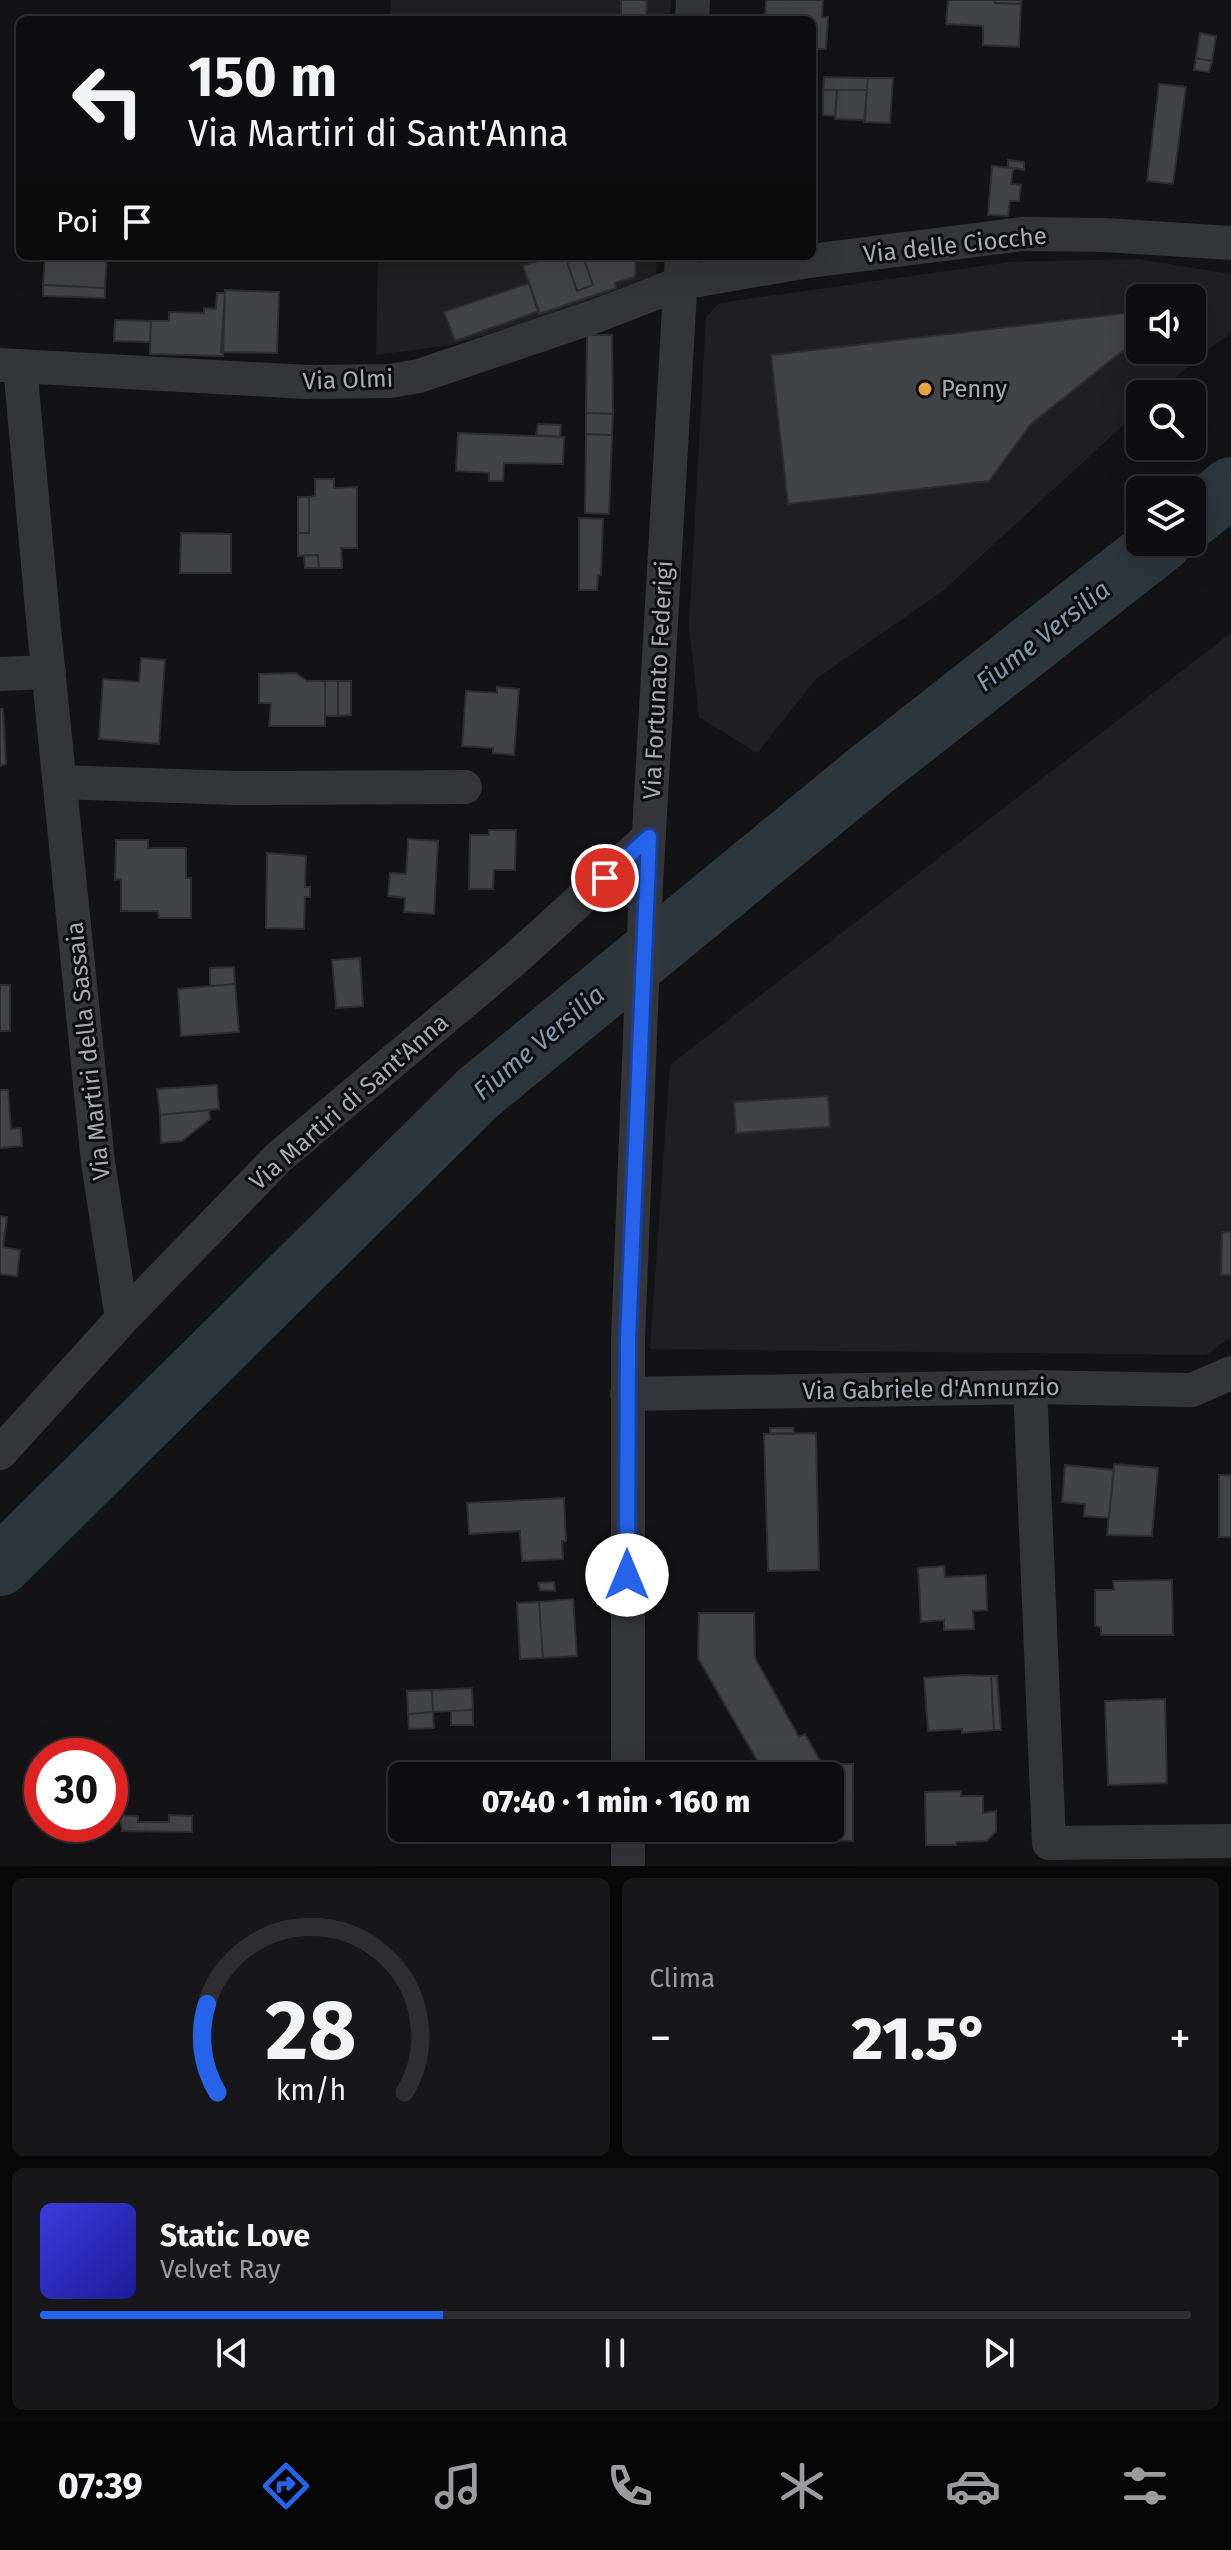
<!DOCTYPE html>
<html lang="it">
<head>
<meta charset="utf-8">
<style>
  body { margin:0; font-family:"Fira Sans",sans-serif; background:#171719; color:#f1f3f6; height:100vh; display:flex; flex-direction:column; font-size:30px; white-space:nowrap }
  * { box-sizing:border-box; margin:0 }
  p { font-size:26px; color:#9b9c9f }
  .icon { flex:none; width:44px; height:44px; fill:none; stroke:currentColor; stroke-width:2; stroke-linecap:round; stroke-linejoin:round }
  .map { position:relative; height:1866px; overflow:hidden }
  .details { display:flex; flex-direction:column; gap:12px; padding:12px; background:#080809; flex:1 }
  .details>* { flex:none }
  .top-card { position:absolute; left:16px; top:16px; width:800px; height:244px; border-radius:12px; box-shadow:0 8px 32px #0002,0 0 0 2px #2e2e30; background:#0e0e10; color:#f1f3f6; overflow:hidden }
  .buttons { position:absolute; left:1126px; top:284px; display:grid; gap:16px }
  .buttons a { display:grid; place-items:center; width:80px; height:80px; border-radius:12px; background:#0e0e10; box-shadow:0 8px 32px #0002,0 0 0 2px #2e2e30; font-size:40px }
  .speed { position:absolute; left:24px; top:1738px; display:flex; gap:16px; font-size:40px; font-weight:700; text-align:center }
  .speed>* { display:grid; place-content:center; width:104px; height:104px; border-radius:50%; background:#0e0e10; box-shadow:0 8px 32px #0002,0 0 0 2px #2e2e30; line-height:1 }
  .speed .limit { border:12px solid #d22; background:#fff; color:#111 }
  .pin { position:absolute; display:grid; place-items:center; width:68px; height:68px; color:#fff; margin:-34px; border:4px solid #fff; border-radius:50%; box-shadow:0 2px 8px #0007 }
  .me { position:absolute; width:88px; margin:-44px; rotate:0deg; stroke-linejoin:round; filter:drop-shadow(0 0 6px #0008) }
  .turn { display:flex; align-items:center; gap:28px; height:168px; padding:0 40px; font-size:36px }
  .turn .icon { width:104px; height:104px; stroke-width:2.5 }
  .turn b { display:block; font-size:56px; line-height:68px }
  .then { display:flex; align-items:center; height:76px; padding:0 40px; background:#0003; gap:16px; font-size:30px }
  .big { font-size:60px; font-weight:800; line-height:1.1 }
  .details .tile { flex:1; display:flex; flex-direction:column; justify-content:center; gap:12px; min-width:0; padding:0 28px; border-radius:12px; background:#171719 }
  .details .dial { align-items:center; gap:0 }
  .dial svg { height:208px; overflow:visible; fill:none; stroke:#2e2e30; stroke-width:7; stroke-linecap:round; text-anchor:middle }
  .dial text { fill:#f1f3f6; stroke:none }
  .song { display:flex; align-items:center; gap:24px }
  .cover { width:96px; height:96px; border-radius:12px; background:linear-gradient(135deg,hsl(240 70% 55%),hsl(240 70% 35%)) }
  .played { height:8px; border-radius:4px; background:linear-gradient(90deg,#2563eb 35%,#2e2e30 35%) }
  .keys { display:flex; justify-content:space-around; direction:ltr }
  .heat { display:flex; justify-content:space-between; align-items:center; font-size:44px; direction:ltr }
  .details .tiles { flex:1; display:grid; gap:12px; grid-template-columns:1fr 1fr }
  .tile:last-child { grid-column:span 2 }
  .trip { position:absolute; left:388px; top:1762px; width:456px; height:80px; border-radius:12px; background:#0e0e10; box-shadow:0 8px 32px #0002,0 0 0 2px #2e2e30; font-weight:800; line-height:80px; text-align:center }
  .tab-bar { display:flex; height:128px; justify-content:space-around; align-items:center; background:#060606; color:#9b9c9f }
  .tab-bar .icon { width:56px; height:56px }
  .tab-bar .active { color:#2563eb }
  .tab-bar b { font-size:36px; color:#f1f3f6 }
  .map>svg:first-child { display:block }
  .built { fill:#1f1f21; fill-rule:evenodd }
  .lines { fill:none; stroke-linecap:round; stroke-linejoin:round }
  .river { stroke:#2d363c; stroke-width:60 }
  .building { fill:#424347; stroke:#2d2d30; stroke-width:2 }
  .minor { stroke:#343539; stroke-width:34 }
  .route-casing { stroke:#184099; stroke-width:20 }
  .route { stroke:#2563eb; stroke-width:14 }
  .poi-dot { fill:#e3a43d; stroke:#0e0e0f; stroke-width:3 }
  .labels { text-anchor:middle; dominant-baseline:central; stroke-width:6; stroke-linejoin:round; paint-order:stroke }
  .street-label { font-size:24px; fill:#a6abb4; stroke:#0e0e0f }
  .poi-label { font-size:24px; fill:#a6abb4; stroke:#0e0e0f; text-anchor:start }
  .water-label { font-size:26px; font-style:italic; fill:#7f99ad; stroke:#0e0e0f }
</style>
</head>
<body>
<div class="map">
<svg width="1231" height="1866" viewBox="0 0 1231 1866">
  <rect width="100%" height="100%" fill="#131315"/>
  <!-- built -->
  <path class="built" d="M391,0h280l-1,20h-281z
    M378,256h279l-1,18 -106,42 -98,29 -76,10z
    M1138,259l93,15v59l-29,21 -44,40h-18v16l-196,180 -128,89 -59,74 -58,-36 -10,-91 17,-309 14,-14 290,-41zM1140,298h52v52h-52z
    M1231,633v704l-25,18 -556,-6 20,-284z"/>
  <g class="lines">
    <!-- river -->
    <path class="river" d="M1192,518l39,-31
      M0,1566l477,-472 393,-323 292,-229"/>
  </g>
  <!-- building -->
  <path class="building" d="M621,0h26l-1,18h-25z
    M766,0h57l-1,17h6l-2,32h-14v-29h-39v-3l-8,-1z
    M948,0h47v3l26,1 -2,43 -36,-2v-19l-37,-2z
    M995,0h27l-1,4 -26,-1z
    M1200,33l16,3 -4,25 -16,-3z
    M1196,58l16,3 -3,11 -15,-2z
    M824,77l44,1 -1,12h-44z
    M868,78h25l-3,45 -26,-1z
    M1159,84l27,3 -13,97 -26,-3z
    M823,90h14l-2,26 -12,-1z
    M837,90h30l-2,30 -30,-1z
    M1008,160l16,2v8l-16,-3z
    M992,166l21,2 -2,16 10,1 -2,16h-9l-2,15 -20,-1z
    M45,256h62l-2,32 -62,-3z
    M553,256h12l12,35 16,-6 -10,-29h53l-1,21 -20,6 1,5 -77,26 -16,-48z
    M565,256h18l10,29 -16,6z
    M529,283l10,28 -84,30 -11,-29z
    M43,285l62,3v10l-62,-2z
    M225,290l54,2 -2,61 -56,-1z
    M217,293h8l-2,63 -73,-2 1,-33h18v-9l35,1v-5l12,1z
    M1126,313l4,32 -99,79 -42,57 -201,23 -17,-149z
    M115,320l36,1 -1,21 -36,-1z
    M587,335h25l1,79 -27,-1z
    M586,413l27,1 -1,21 -26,-1z
    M538,424l23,1 -1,12 -24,-2z
    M458,433l106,4 -1,27 -59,-1 -1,18h-14v-8l-33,-2z
    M586,434l26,1 -3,79 -24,-1z
    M315,479h19v9l23,-1v61h-16l1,20h-23l-1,-13 -20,1v-23h11v-36l6,-1z
    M298,497h11v36h-11z
    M579,518l24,1 -2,56h-3l-1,15h-18z
    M181,533l50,1v39h-51z
    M304,555h14l1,13h-14z
    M141,658l24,2 -6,84 -60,-5 4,-60 36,3z
    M296,673l11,8h18v45h-56l2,-23h-12v-29z
    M325,681h13v35h-13z
    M338,681h13v34l-13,1z
    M497,687l22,2 -5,66 -21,-2v-5l-31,-2 4,-55 31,2z
    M0,709h3l3,55 -6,2z
    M489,830h27l-1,40h-21l-1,19h-24l1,-54h19z
    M408,839l30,2 -4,73 -30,-2 1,-14 -17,-2 2,-23 16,1z
    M116,840h32v8h38v30h5v40h-32l-1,-7h-37v-32l-6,1z
    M267,853l39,3 -1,31h5v10h-5l-1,32 -38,-1z
    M360,958l3,48 -27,2 -4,-48z
    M234,967l1,17 -25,2v-18z
    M235,984l4,48 -58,4 -3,-47z
    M0,985h10v46h-10z
    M217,1085l2,24 -59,6 -3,-26z
    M0,1090h8l3,39 10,-1 1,18 -22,2z
    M828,1096l2,31 -94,6 -2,-31z
    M209,1110l1,9 -28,22 -21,2 -1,-28z
    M0,1216l7,1 -4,30 17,3 -3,26 -17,-2z
    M1222,1232h9v43h-10z
    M770,1428h23l1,6 -24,-1z
    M816,1433l3,137 -51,1 -4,-137z
    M1114,1464l44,4 -6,68 -45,-1z
    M1065,1465l49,5 -5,48 -25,-2 1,-12 -23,-2z
    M1219,1475h12v62h-12z
    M564,1498l2,43h-4l1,18 -41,2 -2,-30 -51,3 -2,-31z
    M944,1566l1,11 41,-2 1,35 -14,1 1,18 -30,1v-10l-23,2 -3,-54z
    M1172,1580l1,55h-72v-8l-6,-1v-36h19l-1,-9z
    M554,1582l1,9 -15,-1 -2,-7z
    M573,1599l4,57 -34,2 -4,-56z
    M539,1602l4,56 -23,1 -3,-56z
    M699,1613h55l1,45 44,79 6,-3 17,30h31v77l-27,-1 -1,-12h5v-52h-64l-68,-118z
    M963,1675l28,1 3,54 -32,3v-4l-34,2 -4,-53z
    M991,1676h6l4,54h-7z
    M472,1688l1,22 -40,2 -1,-22z
    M432,1690l1,22 -25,2 -1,-23z
    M1165,1699l2,84 -59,2 -3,-84z
    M473,1710v15h-22v-14z
    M433,1712l1,16 -25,1 -1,-15z
    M400,1761l135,1 1,14h-134l-1,15z
    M576,1761h25l1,15h-66l-1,-14 41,1z
    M961,1791v5h22v17l13,-2v20l-9,10 -31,1v3h-30l-1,-53z
    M120,1815l18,1v6h31v-7l23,1v16l-70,-1z
    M713,1828h81v6h-31l-1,5 -49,-1z"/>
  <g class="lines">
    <!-- minor -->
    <path class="minor" d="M692,20l1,-20
      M0,365l307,17 83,-1 29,-5 177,-60 85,-33 121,-21 221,-28 82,1 126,8
      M20,366l23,253 55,543 24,157
      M0,674l49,-2
      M61,782l173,6 231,-1
      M1030,1387l19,456 182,-2
      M627,1394l403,-7 162,3 39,-17
      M0,1453l122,-134 157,-162 236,-198 134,-122
      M628,1776v-437l18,-455 36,-628
      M628,1828v38"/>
  </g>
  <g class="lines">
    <defs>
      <path id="route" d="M605,878l44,-41 -21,502 -1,236"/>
    </defs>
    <!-- route casing -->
    <use href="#route" class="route-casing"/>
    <!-- route -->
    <use href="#route" class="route"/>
  </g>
  <!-- markers -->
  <circle class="poi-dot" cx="925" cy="389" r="8"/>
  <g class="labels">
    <!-- street labels -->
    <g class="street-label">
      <text transform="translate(955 245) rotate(-6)">Via delle Ciocche</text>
      <text transform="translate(348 380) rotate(-2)">Via Olmi</text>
      <text transform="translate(658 680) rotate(-87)">Via Fortunato Federigi</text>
      <text transform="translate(88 1051) rotate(-96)">Via Martiri della Sassaia</text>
      <text transform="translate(349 1102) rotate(-41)">Via Martiri di Sant'Anna</text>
      <text transform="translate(931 1389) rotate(-1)">Via Gabriele d'Annunzio</text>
    </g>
    <!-- poi labels -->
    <g class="poi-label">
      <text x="941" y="389">Penny</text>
    </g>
    <!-- water labels -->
    <g class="water-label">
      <text transform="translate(1043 636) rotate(-38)">Fiume Versilia</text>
      <text transform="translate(539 1043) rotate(-40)">Fiume Versilia</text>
    </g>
  </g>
</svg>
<div class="buttons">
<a><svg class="icon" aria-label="sound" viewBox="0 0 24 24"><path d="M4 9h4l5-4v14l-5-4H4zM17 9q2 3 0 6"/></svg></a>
<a><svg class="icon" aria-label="search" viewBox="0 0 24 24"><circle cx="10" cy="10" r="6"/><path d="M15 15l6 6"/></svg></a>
<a><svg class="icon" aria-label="layers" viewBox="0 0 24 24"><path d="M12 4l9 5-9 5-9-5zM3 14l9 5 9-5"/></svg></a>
</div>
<div class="speed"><div class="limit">30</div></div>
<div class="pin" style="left:605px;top:878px;background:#d93025"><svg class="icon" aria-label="arrive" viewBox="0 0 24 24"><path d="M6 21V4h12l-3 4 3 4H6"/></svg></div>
<svg class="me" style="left:627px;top:1575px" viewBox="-20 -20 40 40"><circle r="19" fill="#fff"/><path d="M0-13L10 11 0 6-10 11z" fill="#2563eb"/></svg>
<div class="trip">07:40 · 1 min · 160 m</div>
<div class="top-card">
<div class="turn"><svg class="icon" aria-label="left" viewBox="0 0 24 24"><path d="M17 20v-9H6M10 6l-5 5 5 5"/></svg><div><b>150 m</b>Via Martiri di Sant'Anna</div></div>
<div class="then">Poi<svg class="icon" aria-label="arrive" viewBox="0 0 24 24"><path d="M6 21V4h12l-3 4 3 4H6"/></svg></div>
</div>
</div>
<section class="details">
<div class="tiles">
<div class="tile dial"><svg viewBox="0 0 100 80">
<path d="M14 69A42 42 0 1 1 86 69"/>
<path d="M14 69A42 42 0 0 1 10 35" stroke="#2563eb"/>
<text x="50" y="56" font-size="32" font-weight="700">28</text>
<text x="50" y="72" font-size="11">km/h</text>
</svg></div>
<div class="tile"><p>Clima</p>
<div class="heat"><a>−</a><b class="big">21.5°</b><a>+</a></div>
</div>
<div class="tile">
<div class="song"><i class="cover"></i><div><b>Static Love</b><p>Velvet Ray</p></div></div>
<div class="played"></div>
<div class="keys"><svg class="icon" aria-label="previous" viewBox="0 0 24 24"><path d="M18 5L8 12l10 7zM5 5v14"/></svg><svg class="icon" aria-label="pause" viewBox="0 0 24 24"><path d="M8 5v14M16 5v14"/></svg><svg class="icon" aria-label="next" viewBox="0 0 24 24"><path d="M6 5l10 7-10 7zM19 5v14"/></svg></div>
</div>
</div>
</section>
<nav class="tab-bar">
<b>07:39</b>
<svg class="icon active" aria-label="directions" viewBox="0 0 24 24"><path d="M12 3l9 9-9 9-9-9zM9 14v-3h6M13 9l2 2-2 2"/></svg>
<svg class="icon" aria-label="music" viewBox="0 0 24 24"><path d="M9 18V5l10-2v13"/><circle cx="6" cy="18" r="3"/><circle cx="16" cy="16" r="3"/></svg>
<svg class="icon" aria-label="phone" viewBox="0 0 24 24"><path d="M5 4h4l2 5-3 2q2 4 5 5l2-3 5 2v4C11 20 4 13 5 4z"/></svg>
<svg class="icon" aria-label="climate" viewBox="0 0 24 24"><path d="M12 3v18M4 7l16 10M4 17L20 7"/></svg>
<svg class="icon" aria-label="car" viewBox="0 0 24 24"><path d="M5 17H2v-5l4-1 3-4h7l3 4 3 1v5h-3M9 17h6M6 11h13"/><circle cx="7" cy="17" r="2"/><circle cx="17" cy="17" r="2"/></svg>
<svg class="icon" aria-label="filters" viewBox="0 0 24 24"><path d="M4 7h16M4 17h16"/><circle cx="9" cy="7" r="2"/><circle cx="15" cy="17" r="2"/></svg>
</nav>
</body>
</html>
